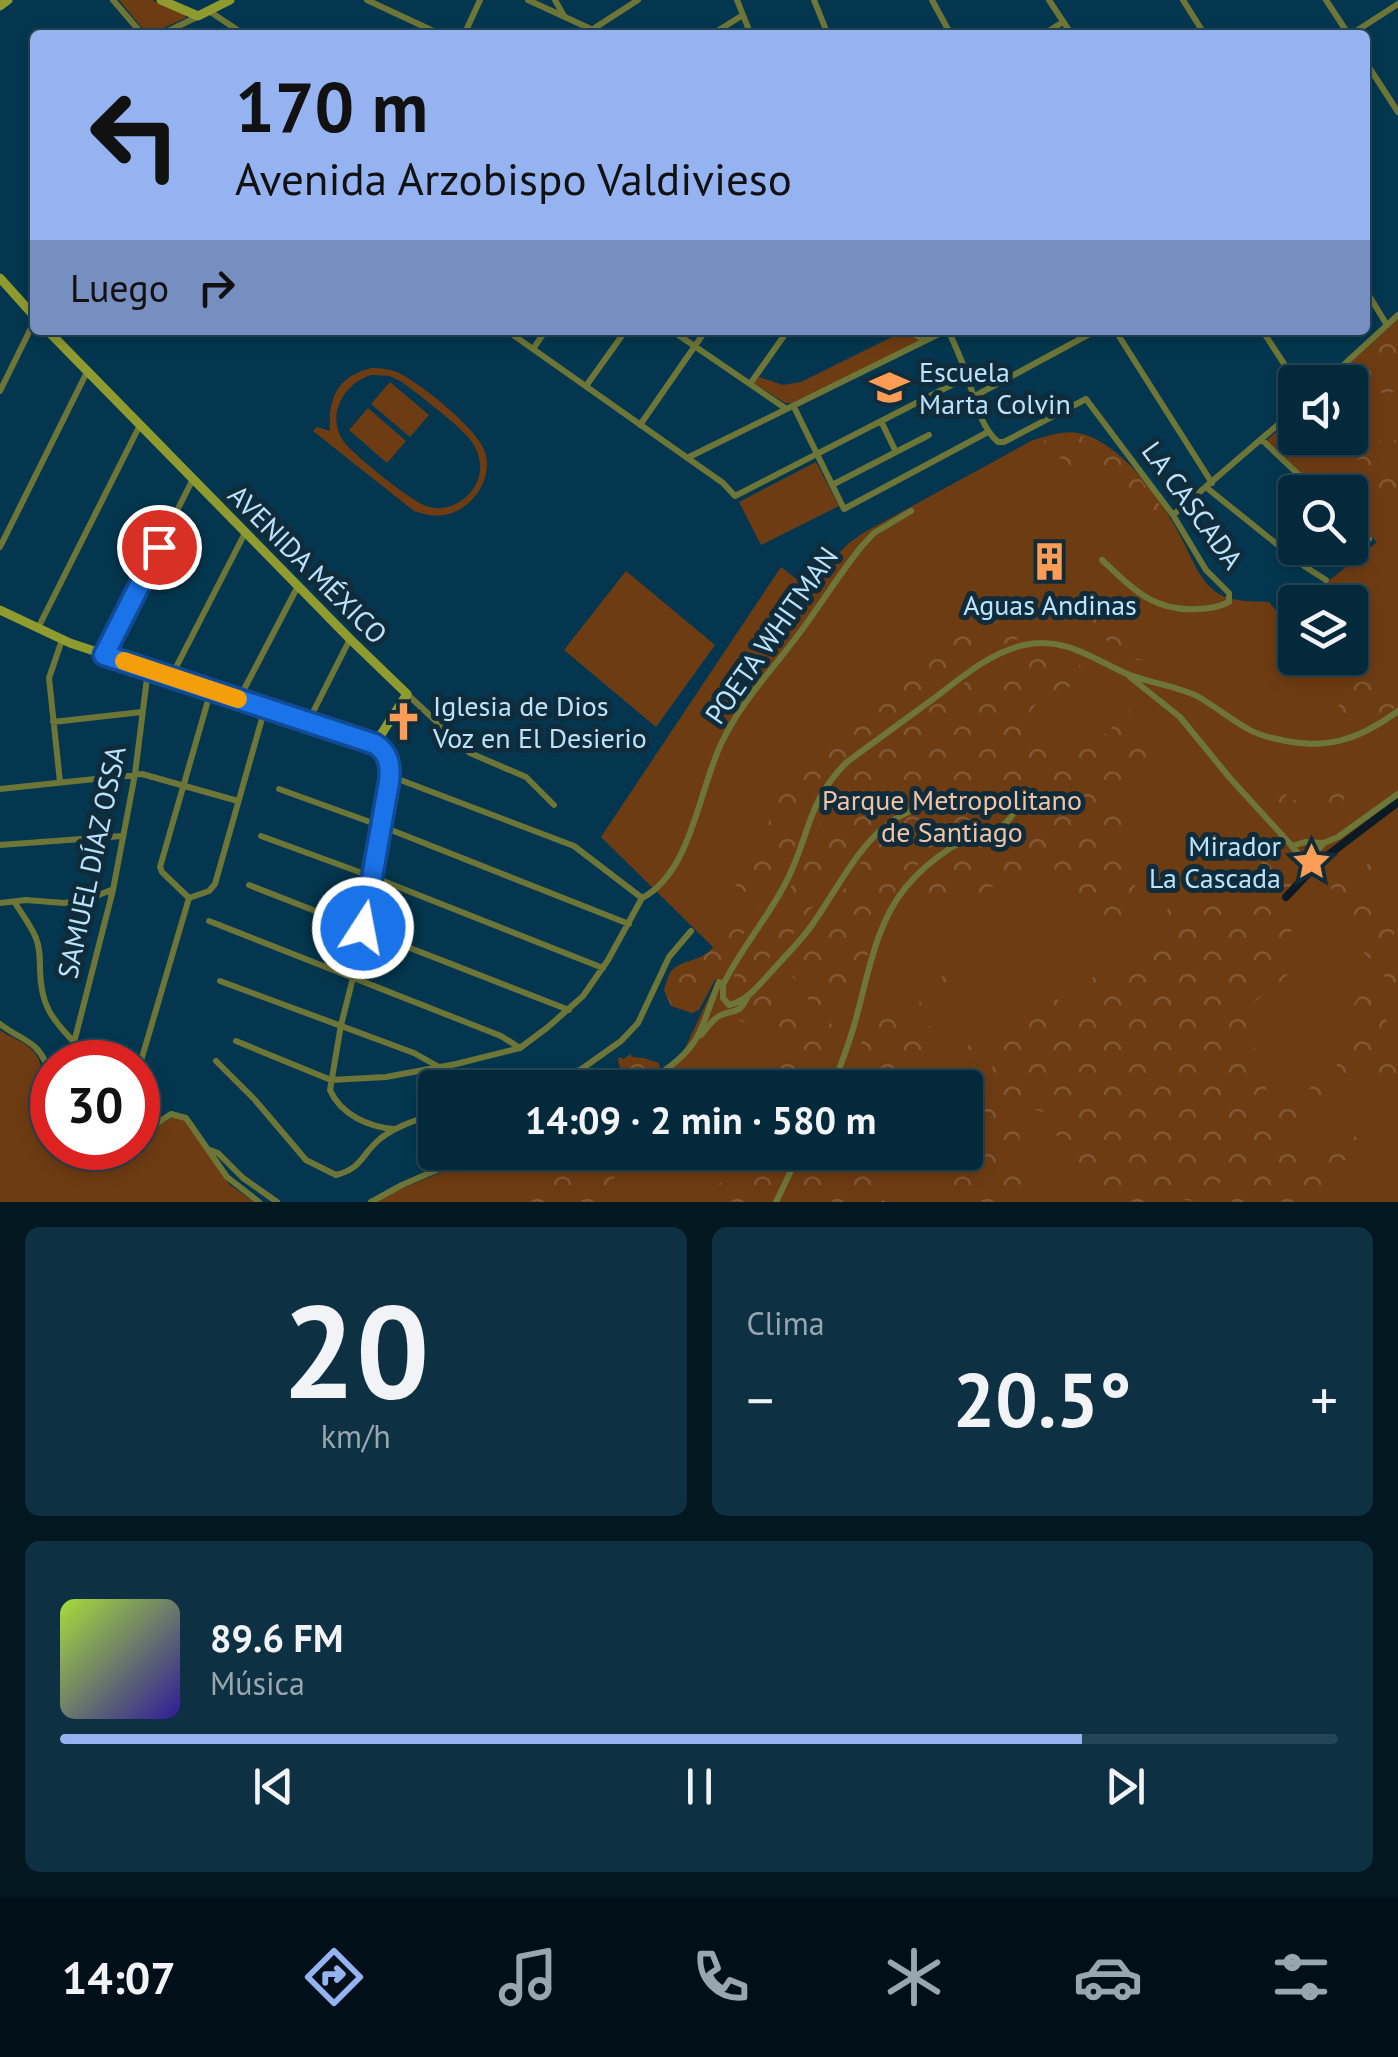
<!DOCTYPE html>
<html lang="es">
<head>
<meta charset="utf-8">
<style>
  body { margin:0; font-family:"PT Sans",sans-serif; background:#0d3142; color:#f1f3f6; height:100vh; display:flex; flex-direction:column; font-size:38px; white-space:nowrap }
  * { box-sizing:border-box; margin:0 }
  p { font-size:32px; color:#97a6af }
  .icon { flex:none; width:55px; height:55px; fill:none; stroke:currentColor; stroke-width:2; stroke-linecap:round; stroke-linejoin:round }
  .map { position:relative; height:1202px; overflow:hidden }
  .side { display:flex; flex-direction:column; gap:25px; padding:25px; background:#021720; flex:1 }
  .side>* { flex:none }
  .top-card { position:absolute; left:30px; top:30px; width:1340px; height:305px; border-radius:10px; box-shadow:0 5px 15px #0003,0 0 0 2px #244555; background:#95b2f1; color:#111; overflow:hidden }
  .tools { position:absolute; left:1278px; top:365px; display:grid; gap:20px }
  .tools a { display:grid; place-items:center; width:90px; height:90px; border-radius:10px; background:#03293b; box-shadow:0 5px 15px #0003,0 0 0 2px #244555; font-size:50px }
  .speed { position:absolute; left:30px; top:1040px; display:flex; gap:20px; font-size:50px; font-weight:700; text-align:center }
  .speed>* { display:grid; place-content:center; width:130px; height:130px; border-radius:50%; background:#03293b; box-shadow:0 5px 15px #0003,0 0 0 2px #244555; line-height:1 }
  .speed .limit { border:15px solid #d22; background:#fff; color:#111 }
  .pin { position:absolute; display:grid; place-items:center; width:85px; height:85px; color:#fff; margin:-42px; border:5px solid #fff; border-radius:50%; box-shadow:0 2px 10px #0007 }
  .me { position:absolute; width:110px; margin:-55px; rotate:11deg; stroke-linejoin:round; filter:drop-shadow(0 0 8px #0008) }
  .turn { display:flex; align-items:center; gap:35px; height:210px; padding:0 40px; font-size:45px }
  .turn .icon { width:130px; height:130px; stroke-width:2.5 }
  .turn b { display:block; font-size:70px; line-height:85px }
  .then { display:flex; align-items:center; height:95px; padding:0 40px; background:#0003; gap:20px; font-size:38px }
  .big { font-size:75px; font-weight:600; line-height:1.1 }
  .side .card { flex:1; display:flex; flex-direction:column; justify-content:center; gap:15px; min-width:0; padding:0 35px; border-radius:15px; background:#0d3142 }
  .side .dial { align-items:center; gap:0 }
  .dial b { font-size:130px; line-height:1 }
  .song { display:flex; align-items:center; gap:30px }
  .cover { width:120px; height:120px; border-radius:15px; background:linear-gradient(135deg,hsl(80 70% 55%),hsl(250 70% 35%)) }
  .played { height:10px; border-radius:5px; background:linear-gradient(90deg,#95b2f1 80%,#244555 80%) }
  .keys { display:flex; justify-content:space-around; direction:ltr }
  .heat { display:flex; justify-content:space-between; align-items:center; font-size:55px; direction:ltr }
  .side .tiles { flex:1; display:grid; gap:25px; grid-template-columns:1fr 1fr }
  .card:last-child { grid-column:span 2 }
  .trip { position:absolute; left:418px; top:1070px; width:565px; height:100px; border-radius:10px; background:#03293b; box-shadow:0 5px 15px #0003,0 0 0 2px #244555; font-weight:600; line-height:100px; text-align:center }
  .menu { display:flex; height:160px; justify-content:space-around; align-items:center; background:#011018; color:#97a6af }
  .menu .icon { width:70px; height:70px }
  .menu .current { color:#95b2f1 }
  .menu b { font-size:45px; color:#f1f3f6 }
  .map>svg:first-child { display:block }
  .green { fill:#6e3c13; fill-rule:evenodd }
  .forest { fill:url(#forest-crowns) }
  .lines { fill:none; stroke-linecap:round; stroke-linejoin:round }
  .canal { stroke:#0c1b23; stroke-width:8 }
  .street { stroke:#6e7637; stroke-width:6 }
  .secondary { stroke:#8f9b2f; stroke-width:9 }
  .route-casing { stroke:#114b97; stroke-width:25 }
  .route { stroke:#1a73e8; stroke-width:18 }
  .slow { stroke:#f59e0b; stroke-width:18 }
  .labels { text-anchor:middle; dominant-baseline:central; stroke-width:10; stroke-linejoin:round; paint-order:stroke }
  .poi-label { font-size:28px; fill:#bbe3fc; stroke:#102c3b; text-anchor:start }
  .street-label { font-size:28px; fill:#bbe3fc; stroke:#102c3b }
  .park-label { font-size:28px; fill:#f1c4a7; stroke:#102c3b }
</style>
</head>
<body>
<div class="map">
<svg width="1398" height="1202" viewBox="0 0 1398 1202">
  <defs>
    <pattern id="forest-crowns" width="20" height="18" patternUnits="userSpaceOnUse" patternTransform="scale(2.5)"><rect width="20" height="18" fill="#6e3c13"/><path d="M2 6a3 3 0 1 1 6 0M12 15a3 3 0 1 1 6 0" fill="none" stroke="#815836"/></pattern>
  </defs>
  <rect width="100%" height="100%" fill="#04374f"/>
  <!-- green -->
  <path class="green" d="M119,0h33l33,15 1,3 -38,17z
    M1398,319v883h-1023l14,-8 98,-41 478,-1v-64l-322,-1 9,-4 28,-24 36,-77 -1,-33 -114,-112 180,-270 24,19 44,-43 14,-10 170,-93c14,-4 31,-10 46,-7 44,10 84,69 104,108 10,19 18,45 40,55 13,6 32,5 46,6l9,11 24,-20 7,8 15,-11 -3,-3 56,-45 -27,-25v-25h-30l-54,-51 29,-27v24h55v-56h-21zM1295,602h55v56h-55z
    M906,330h31l2,2 -147,71h-7l-31,-20 5,-6 24,8 18,-3z
    M371,368c11,0 20,1 30,6 22,12 77,55 84,78 9,27 -14,59 -41,63 -10,2 -21,-1 -30,-4l-101,-80 4,-4 13,4c-2,-33 7,-54 41,-63zM371,375l19,1 12,6c17,13 59,44 70,60 6,8 9,20 8,29 -3,24 -28,42 -51,36 -16,-4 -74,-51 -85,-65 -19,-26 0,-59 27,-67z
    M390,382l39,33 -19,22 -39,-33z
    M368,408l38,33 -19,22 -38,-33z
    M816,462l23,44 -78,39 -22,-43z
    M626,571l89,74 -59,82 -92,-77z
    M0,1030c9,7 21,10 29,17 21,18 13,48 11,72l12,19v10h9c22,21 52,0 77,0v-9l36,-23 12,5 43,63 25,18h-254z"/>
  <!-- forest -->
  <path class="forest" d="M1398,321v69l-14,5 -16,-16 -6,-3 -3,-17z
    M1077,434c42,16 67,46 91,83l3,10 -3,4c-37,4 -25,-49 -66,-48l-13,-13h-12l-18,-13 -9,1 -10,-12c8,-13 23,-11 37,-12z
    M1398,437v73l-27,-31 -15,-11c2,-16 19,-33 35,-24z
    M1095,616l19,5 -5,3 17,17 -2,5 8,-1 24,10c-11,5 -21,9 -29,-2l-12,-2 1,-7 -4,1 -5,-3 -4,-10c-10,3 -15,1 -21,-8z
    M995,621l34,8 -2,7c-41,11 -73,39 -107,64 -33,25 -67,49 -96,79l-8,-1 -23,34 5,4c5,25 -21,87 -46,95l-9,24 -16,14 -4,16 -24,45 -7,3 -21,-7 -7,-16c2,-6 3,-12 6,-17 13,-19 48,-6 51,-50l14,-2 11,-9 2,-18 -13,-9 28,-47 9,-26 24,-48 16,-7 54,-61 31,-24 75,-50z
    M1368,644c1,5 4,9 5,14 2,13 -3,23 9,33l16,-7v21l-26,20 -19,-2 -22,12 -6,-2 14,-28v-45l4,-2h7v-7l4,-3z
    M1031,650c22,0 44,1 53,23l-19,18 -20,6 -9,7 -10,14 12,20 34,6 21,-11 14,1 8,-10 2,-14 7,-4 12,11 -1,22 17,11 -7,14 -12,8 2,15 -18,10 2,15 21,6 -18,26 3,16 16,41 -8,23 -13,12c-16,-8 -54,-24 -60,-42 -4,-12 0,-20 -9,-31 -12,5 -26,8 -38,14 -31,13 -64,38 -99,24 3,-40 64,-53 93,-66 7,-3 12,-9 18,-15v-15l-12,-9 -21,-5 -42,2 -32,4 -35,21 -18,16 -75,104 -10,3 -26,41 -22,5 2,-12 60,-93 40,-88 16,-20 39,-37 85,-61 14,-1 9,-7v-7z
    M1330,781l13,4c3,13 0,24 -8,35l-3,-14 -11,-8 -29,16 -6,7 -6,-1 -19,-30 25,2 1,11 16,-6 18,-13z
    M968,803l6,2 5,6 -4,9 -11,5 -2,7c-23,14 -52,35 -66,58 -20,31 -30,71 -41,106l-22,11 -15,1 -9,-8 -4,-9 -13,-15c1,-16 16,-25 25,-38 5,-8 9,-18 14,-27 17,-30 45,-79 77,-95 20,-9 39,-8 60,-13z
    M1275,852l34,15c-22,24 -9,35 -16,60 -2,5 -5,10 -8,16l4,7 11,3 -7,15 -14,16 -24,17 -8,21 21,72 17,14 11,3 19,-31 13,-5 2,7 -15,30 -120,89 -33,-4 -5,5h-58l-6,-8v-10l5,-4 1,-10 -16,-6 -6,6 -1,7 -5,3 -8,-7 2,-7 -14,-52 -34,-9 -2,1 11,72 4,3 -2,5 -8,-2 -3,8 12,5 -2,5h-79l-2,-16 13,-33 6,-1v-64l-6,-1c0,-19 1,-37 18,-49 0,17 -9,32 -10,49l15,11h10c-4,-16 1,-42 10,-57 8,-13 21,-27 21,-43l-7,-4 -1,-7c22,-7 41,7 51,24l10,-13 7,-19 19,-3 15,7 29,-26 10,-12 1,-13 7,-18 13,-17 42,-9 25,-11 12,-7 10,-13z
    M1386,853l-14,18 10,2 -7,9 -3,25 23,22 -3,12 6,12v55l-20,-46 -13,-6 -2,-10 -18,-19 4,-6 -2,-9 -8,-3 -10,-26 -13,5 -3,-6 22,-20 15,2 -4,17 8,1c10,-12 15,-26 32,-29z
    M960,970l17,10 -8,7h-14l-6,8 -2,12 -18,11 -3,5 7,6c-1,27 -16,31 -38,42l-5,13 8,1 18,-5 3,7h-75c5,-9 11,-19 14,-29 7,-27 5,-37 27,-57 15,0 21,8 34,7l1,-12 5,-4 10,-14 16,-3z
    M1372,984l7,4 9,41 10,6v58l-6,-1 -7,-8 -49,-12 3,-24 14,-20 -5,-13 6,-12z
    M769,986l13,18 1,10 15,9 31,-1 15,14v10l-8,15 -8,3 -16,-2 -16,-20 -4,-11c-22,-11 -33,5 -55,-13 12,-11 17,-24 32,-32z
    M799,1051l7,13 13,4 2,4 -3,6 -6,3v4l3,2h-48l11,-14 7,-16z
    M630,1054l2,3 11,1 16,5 1,5 -6,8 -9,4v-4l-14,10h-4l-2,-15 -5,-3 -2,-7 1,-4 5,2z
    M1345,1132l13,6 5,8 -10,13 -27,4 13,11 3,14 -18,3 8,11h-118l-2,-2c15,-12 57,-49 72,-53 9,-3 16,2 23,5z
    M556,1153h24l-2,2 11,3 -5,7 -15,5 1,3h6l14,11c1,-9 -8,-14 2,-21l6,8 2,-12 6,-3 14,2v-5h22l-16,21 -11,3 -9,11 -5,3 3,11h-92l-1,-9 3,-5 5,1 3,7 11,-17 29,-8 1,-4 -12,-7z
    M703,1153h9l-4,9h-7l-5,5 -2,12 -17,8 -4,-2 -4,-12 3,-8c11,-6 21,-5 31,-12z
    M747,1153h37c-5,9 -11,17 -7,28l-10,21h-64z
    M814,1153h59l-2,5 10,4 11,15 -11,3 -1,12 4,9 5,1h-75l6,-7 8,-1v-8c-10,-3 -18,4 -28,-1z"/>
  <g class="lines">
    <!-- canal -->
    <path class="canal" d="M1286,897l33,-35 79,-60"/>
    <!-- street -->
    <path class="street" d="M113,0l30,35
      M367,0l75,35
      M528,0l76,35
      M555,0l9,16
      M737,0l14,35
      M814,0l14,35
      M932,0l19,35
      M1049,0l23,35
      M1183,0l22,35
      M1326,0l23,35
      M209,11l36,24
      M593,29l45,-29
      M160,35l37,-18
      M464,35l16,-35
      M711,35l32,-20
      M1042,35l21,-13
      M1350,35l48,-31
      M1365,61l33,51
      M1365,289l22,36
      M506,330l217,153 12,13 232,-119
      M671,330l114,78
      M905,330l21,10
      M948,330c7,15 14,30 19,46 8,23 13,50 31,66h6l82,-43 87,116 33,55 23,23v9c-10,5 -19,7 -31,7 -45,3 -66,-21 -96,-49
      M1115,330l97,153
      M1262,330l34,52
      M533,349l13,-19
      M1325,382l73,-67
      M750,384l38,-54
      M586,386l40,-56
      M0,391l35,-71
      M973,397l124,-67
      M794,407l50,102 144,-77
      M881,421l15,31
      M640,425l66,-95
      M1261,439l56,53
      M687,458l260,-128
      M832,485l97,-50
      M1207,488l97,78 22,14
      M1173,515l122,-105
      M1350,524l19,15
      M0,547l87,-175
      M1304,566l19,-18
      M38,628l102,-203
      M104,655l89,-176
      M171,677l74,-144
      M1130,677l50,40 49,60 63,69 13,-4 19,1 14,-6 60,-43
      M407,694l63,59 56,24 28,28
      M239,699l59,-113
      M53,722l89,-10
      M308,722l42,-83
      M375,744c14,9 16,22 14,38l-33,184 -15,59 -11,65c11,25 39,37 64,39
      M390,776l184,70 68,52
      M60,782l-11,-104 13,-38
      M0,789l142,-15 96,27
      M279,789l102,37 248,98
      M261,836l112,41 230,91
      M0,845l122,-9
      M1292,847l15,15 17,-19
      M249,885l320,125
      M189,898l-27,-26 -2,-5 51,-177
      M189,898l20,-7 6,-7 50,-176
      M0,903l26,-3 38,3 22,-3 25,-10
      M15,903c7,11 16,23 21,35 4,10 4,21 4,32 1,34 10,47 33,71
      M209,921l292,115 19,12
      M220,981l194,72 25,14
      M0,1024c11,9 25,14 35,23 19,18 17,49 15,72l2,3
      M701,1035c5,-6 11,-15 18,-19 14,-7 20,-1 28,-18
      M236,1041l95,39 55,-3 70,-13 64,-16 28,-21 35,-31 25,-36 34,-62c50,-26 57,-110 80,-156 19,-40 50,-72 76,-107 22,-29 41,-61 64,-89l12,-13 37,-22
      M216,1061l39,39 51,60 30,15c27,-7 25,-21 45,-37 16,-12 35,-18 54,-24
      M69,1062l44,-172 22,-116 13,-104
      M138,1071l51,-173
      M548,1088l35,-20 38,-27 17,-18 31,-66 22,-26
      M636,1088c20,-10 46,-28 58,-46 9,-12 18,-44 25,-60
      M832,1088c8,-22 17,-43 23,-66 13,-45 20,-98 51,-135 13,-16 29,-29 46,-40 20,-11 56,-14 63,-38l-4,-9c-14,-6 -31,-2 -46,-1 -90,4 -108,61 -153,126 -12,17 -27,31 -41,47 -12,13 -24,29 -42,33l-6,-7v-13c17,-35 43,-65 61,-99 26,-47 21,-83 63,-124 29,-21 57,-42 86,-63 28,-21 56,-46 91,-54 40,-9 67,13 101,28 23,10 49,12 72,23 18,10 33,23 51,33 9,5 19,8 29,10 48,12 82,1 121,-28
      M138,1136l33,-22 15,4 41,59 32,25
      M71,1148l10,5 37,-5
      M210,1150l8,3 25,25 34,24
      M371,1202l31,-17 76,-33
      M776,1202l24,-50"/>
    <!-- secondary -->
    <path class="secondary" d="M161,0l37,16 32,-16
      M0,6l8,-6
      M0,278l35,39
      M0,610l70,33 305,101 32,-50 -57,-55 -303,-309"/>
  </g>
  <g class="lines">
    <defs>
      <path id="route" d="M159,547l-55,108 271,89c14,9 16,22 14,38l-26,146"/>
    </defs>
    <!-- route casing -->
    <use href="#route" class="route-casing"/>
    <!-- route -->
    <use href="#route" class="route"/>
    <!-- slow -->
    <path class="slow" d="M124,661l114,38"/>
  </g>
  <!-- icons -->
  <defs>
    <symbol id="school-bare" viewBox="-9 -9 18 18"><path d="M0-5L7-2L0 1L-7-2ZM-4 1L0 2.5L4 1V4Q0 6-4 4Z" fill="#fd9d55" stroke="#102c3b" stroke-width="2.5" paint-order="stroke"/></symbol>
    <symbol id="building-bare" viewBox="-9 -9 18 18"><path d="M-4-6H4V6H1V3H-1V6H-4ZM-2.5-4.3h1.7v1.8h-1.7ZM.8-4.3h1.7v1.8H.8ZM-2.5-1h1.7V.8h-1.7ZM.8-1h1.7V.8H.8Z" fill="#fd9d55" stroke="#102c3b" stroke-width="2.5" paint-order="stroke"/></symbol>
    <symbol id="church-bare" viewBox="-9 -9 18 18"><path d="M-1.2-6h2.4v3.5h3.3v2.4h-3.3V6h-2.4V-.1h-3.3v-2.4h3.3Z" fill="#fd9d55" stroke="#102c3b" stroke-width="2.5" paint-order="stroke"/></symbol>
    <symbol id="sight-bare" viewBox="-9 -9 18 18"><path d="M0-6L1.8-2.2L6-1.7L2.9 1.2L3.7 5.4L0 3.3L-3.7 5.4L-2.9 1.2L-6-1.7L-1.8-2.2Z" fill="#fd9d55" stroke="#102c3b" stroke-width="2.5" paint-order="stroke"/></symbol>
  </defs>
  <g fill-rule="evenodd">
    <use href="#school-bare" x="862" y="360" width="55" height="55"/>
    <use href="#building-bare" x="1022" y="534" width="55" height="55"/>
    <use href="#church-bare" x="376" y="694" width="55" height="55"/>
    <use href="#sight-bare" x="1284" y="834" width="55" height="55"/>
  </g>
  <g class="labels">
    <!-- poi labels -->
    <g class="poi-label">
      <text x="919" y="371">Escuela<tspan x="919" dy="32">Marta Colvin</tspan></text>
      <text x="1050" y="604" text-anchor="middle">Aguas Andinas</text>
      <text x="433" y="705">Iglesia de Dios<tspan x="433" dy="32">Voz en El Desierio</tspan></text>
      <text x="1281" y="845" text-anchor="end">Mirador<tspan x="1281" dy="32">La Cascada</tspan></text>
    </g>
    <!-- street labels -->
    <g class="street-label">
      <text transform="translate(1193 505) rotate(54)">LA CASCADA</text>
      <text transform="translate(308 564) rotate(45)">AVENIDA MÉXICO</text>
      <text transform="translate(771 635) rotate(-55)">POETA WHITMAN</text>
      <text transform="translate(91 862) rotate(-78)">SAMUEL DÍAZ OSSA</text>
    </g>
    <!-- park labels -->
    <g class="park-label">
      <text x="952" y="799">Parque Metropolitano<tspan x="952" dy="32">de Santiago</tspan></text>
    </g>
  </g>
</svg>
<div class="tools">
<a><svg class="icon" aria-label="sound" viewBox="0 0 24 24"><path d="M4 9h4l5-4v14l-5-4H4zM17 9q2 3 0 6"/></svg></a>
<a><svg class="icon" aria-label="search" viewBox="0 0 24 24"><circle cx="10" cy="10" r="6"/><path d="M15 15l6 6"/></svg></a>
<a><svg class="icon" aria-label="layers" viewBox="0 0 24 24"><path d="M12 4l9 5-9 5-9-5zM3 14l9 5 9-5"/></svg></a>
</div>
<div class="speed"><div class="limit">30</div></div>
<div class="pin" style="left:159px;top:547px;background:#d93025"><svg class="icon" aria-label="arrive" viewBox="0 0 24 24"><path d="M6 21V4h12l-3 4 3 4H6"/></svg></div>
<svg class="me" style="left:363px;top:928px" viewBox="-20 -20 40 40"><circle r="17" fill="#1a73e8" stroke="#fff" stroke-width="3"/><path d="M0-11L8 9 0 5-8 9z" fill="#fff"/></svg>
<div class="trip">14:09 · 2 min · 580 m</div>
<div class="top-card">
<div class="turn"><svg class="icon" aria-label="left" viewBox="0 0 24 24"><path d="M17 20v-9H6M10 6l-5 5 5 5"/></svg><div><b>170 m</b>Avenida Arzobispo Valdivieso</div></div>
<div class="then">Luego<svg class="icon" aria-label="right" viewBox="0 0 24 24"><path d="M7 20v-9h11M14 6l5 5-5 5"/></svg></div>
</div>
</div>
<section class="side">
<div class="tiles">
<div class="card dial"><b>20</b><p>km/h</p></div>
<div class="card"><p>Clima</p>
<div class="heat"><a>−</a><b class="big">20.5°</b><a>+</a></div>
</div>
<div class="card">
<div class="song"><i class="cover"></i><div><b>89.6 FM</b><p>Música</p></div></div>
<div class="played"></div>
<div class="keys"><svg class="icon" aria-label="previous" viewBox="0 0 24 24"><path d="M18 5L8 12l10 7zM5 5v14"/></svg><svg class="icon" aria-label="pause" viewBox="0 0 24 24"><path d="M8 5v14M16 5v14"/></svg><svg class="icon" aria-label="next" viewBox="0 0 24 24"><path d="M6 5l10 7-10 7zM19 5v14"/></svg></div>
</div>
</div>
</section>
<nav class="menu">
<b>14:07</b>
<svg class="icon current" aria-label="directions" viewBox="0 0 24 24"><path d="M12 3l9 9-9 9-9-9zM9 14v-3h6M13 9l2 2-2 2"/></svg>
<svg class="icon" aria-label="music" viewBox="0 0 24 24"><path d="M9 18V5l10-2v13"/><circle cx="6" cy="18" r="3"/><circle cx="16" cy="16" r="3"/></svg>
<svg class="icon" aria-label="phone" viewBox="0 0 24 24"><path d="M5 4h4l2 5-3 2q2 4 5 5l2-3 5 2v4C11 20 4 13 5 4z"/></svg>
<svg class="icon" aria-label="climate" viewBox="0 0 24 24"><path d="M12 3v18M4 7l16 10M4 17L20 7"/></svg>
<svg class="icon" aria-label="car" viewBox="0 0 24 24"><path d="M5 17H2v-5l4-1 3-4h7l3 4 3 1v5h-3M9 17h6M6 11h13"/><circle cx="7" cy="17" r="2"/><circle cx="17" cy="17" r="2"/></svg>
<svg class="icon" aria-label="filters" viewBox="0 0 24 24"><path d="M4 7h16M4 17h16"/><circle cx="9" cy="7" r="2"/><circle cx="15" cy="17" r="2"/></svg>
</nav>
</body>
</html>
